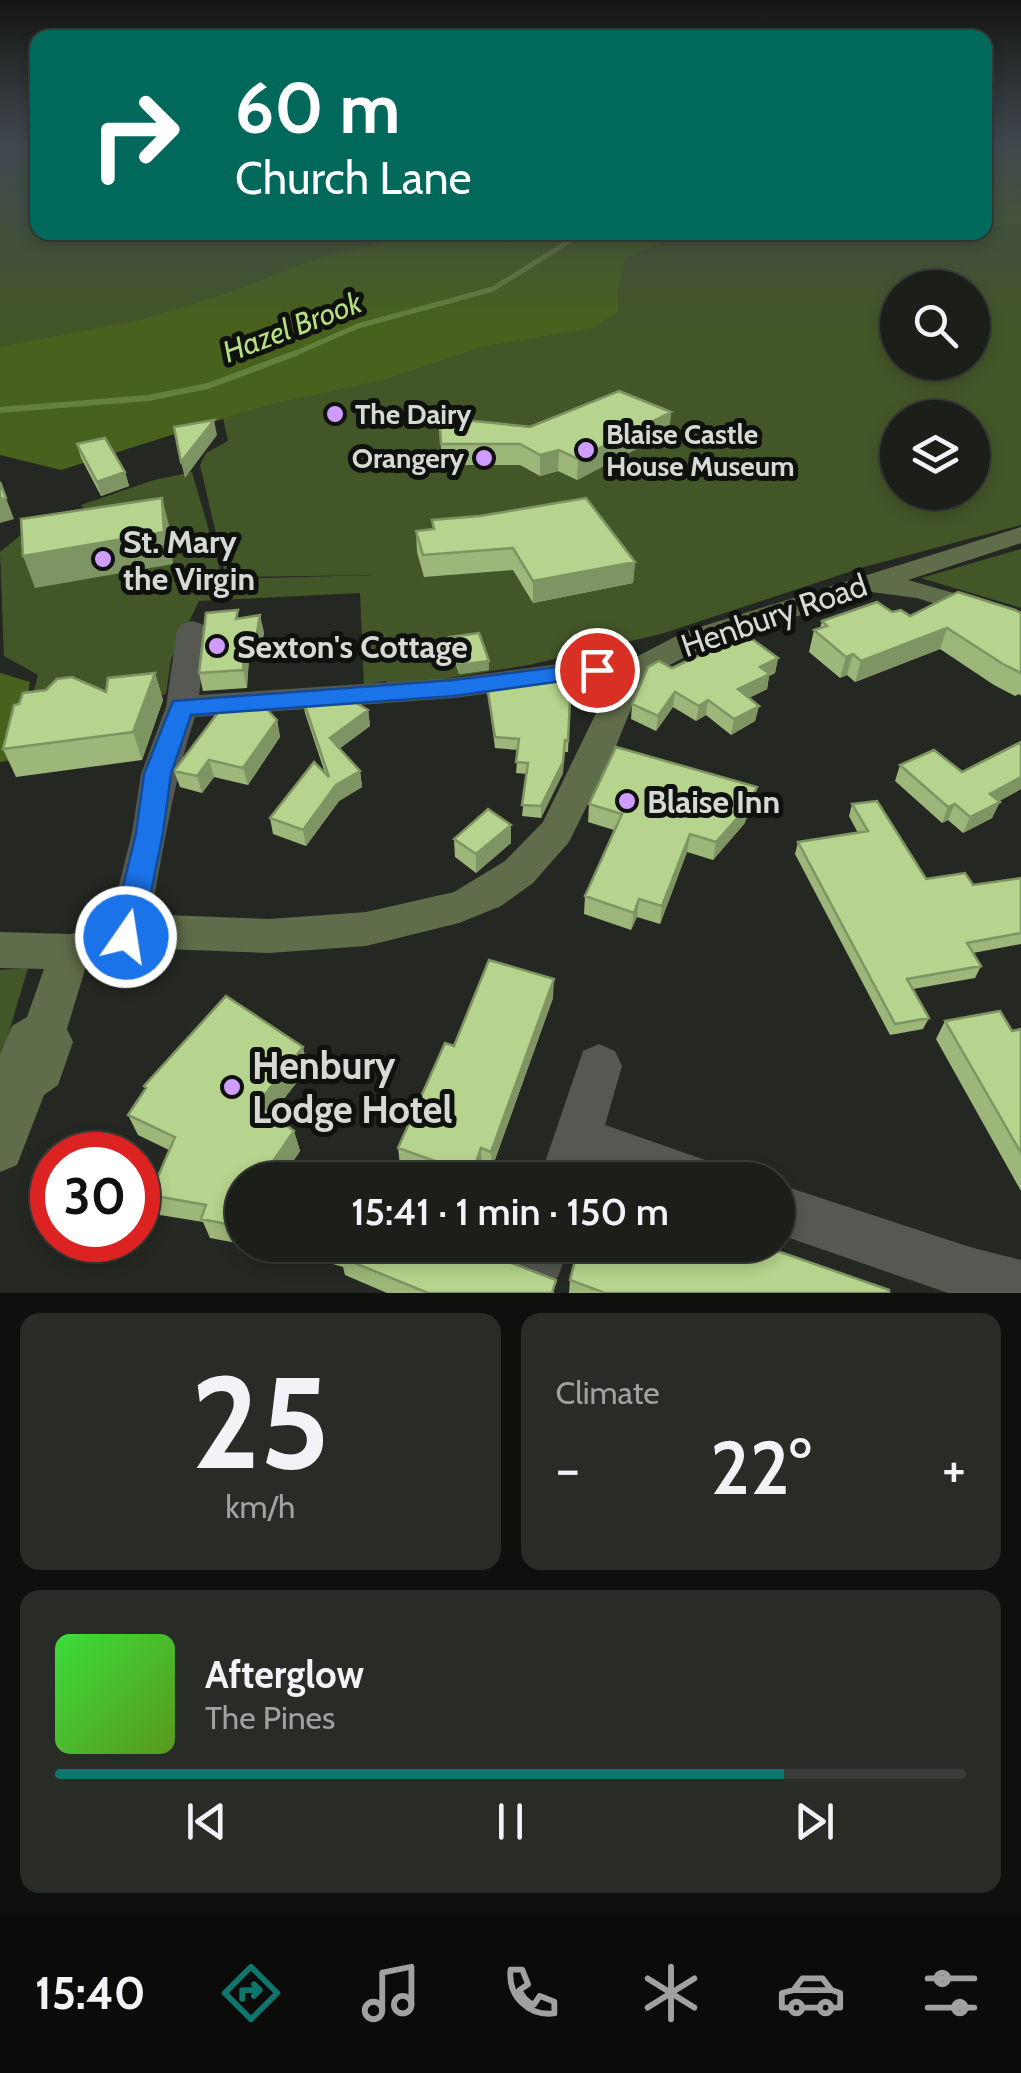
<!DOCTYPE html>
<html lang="en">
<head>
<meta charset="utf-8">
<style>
  body { margin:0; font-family:Cabin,sans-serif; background:#292b27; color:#f1f3f6; height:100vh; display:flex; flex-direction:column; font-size:38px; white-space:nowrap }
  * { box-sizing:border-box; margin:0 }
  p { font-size:32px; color:#a0a2a2 }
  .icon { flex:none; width:55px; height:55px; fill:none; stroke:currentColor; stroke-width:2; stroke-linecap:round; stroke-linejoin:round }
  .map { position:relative; height:1293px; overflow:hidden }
  .drawer { display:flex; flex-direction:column; gap:20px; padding:20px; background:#0f100e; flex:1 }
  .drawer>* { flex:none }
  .top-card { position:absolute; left:30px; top:30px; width:962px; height:210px; border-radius:20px; box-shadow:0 5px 15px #0003,0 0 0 2px #3a3c39; background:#00695c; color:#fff; overflow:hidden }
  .tools { position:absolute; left:880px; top:270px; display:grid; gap:20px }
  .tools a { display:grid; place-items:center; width:110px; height:110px; border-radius:50%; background:#1c1e1a; box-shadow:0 5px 15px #0003,0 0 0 2px #3a3c39; font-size:50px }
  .speed { position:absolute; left:30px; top:1132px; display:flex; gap:20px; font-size:50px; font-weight:700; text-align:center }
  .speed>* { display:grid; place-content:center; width:130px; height:130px; border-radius:50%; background:#1c1e1a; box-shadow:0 5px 15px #0003,0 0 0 2px #3a3c39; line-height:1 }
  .speed .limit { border:15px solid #d22; background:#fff; color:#111 }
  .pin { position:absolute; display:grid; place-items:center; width:85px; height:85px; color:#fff; margin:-42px; border:5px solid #fff; border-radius:50%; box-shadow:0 2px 10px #0007 }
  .me { position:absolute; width:110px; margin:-55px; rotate:13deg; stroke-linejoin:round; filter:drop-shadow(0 0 8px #0008) }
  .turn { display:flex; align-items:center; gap:35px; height:210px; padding:0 40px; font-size:45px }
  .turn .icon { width:130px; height:130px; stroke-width:2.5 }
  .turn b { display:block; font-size:70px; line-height:85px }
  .big { font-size:75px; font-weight:600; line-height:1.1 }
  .drawer .tile { flex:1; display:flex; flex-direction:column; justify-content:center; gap:15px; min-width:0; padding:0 35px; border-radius:20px; background:#292b27 }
  .drawer .dial { align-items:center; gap:0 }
  .dial b { font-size:130px; line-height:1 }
  .song { display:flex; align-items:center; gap:30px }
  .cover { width:120px; height:120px; border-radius:15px; background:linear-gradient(135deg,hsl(120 70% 55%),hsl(90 70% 35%)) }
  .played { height:10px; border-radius:5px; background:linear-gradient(90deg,#0f766e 80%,#3a3c39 80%) }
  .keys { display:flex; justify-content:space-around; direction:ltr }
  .heat { display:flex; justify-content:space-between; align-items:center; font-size:55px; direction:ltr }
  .drawer .tiles { flex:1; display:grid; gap:20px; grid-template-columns:1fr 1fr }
  .tile:last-child { grid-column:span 2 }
  .trip { position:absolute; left:225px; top:1162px; width:570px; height:100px; border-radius:50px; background:#1c1e1a; box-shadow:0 5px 15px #0003,0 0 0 2px #3a3c39; font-weight:600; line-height:100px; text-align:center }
  .menu { display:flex; height:160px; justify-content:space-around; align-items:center; background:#0b0c0a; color:#a0a2a2 }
  .menu .icon { width:70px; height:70px }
  .menu .active { color:#0f766e }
  .menu b { font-size:45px; color:#f1f3f6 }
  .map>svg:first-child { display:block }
  .green { fill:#435628; fill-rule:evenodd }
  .forest { fill:#48611d }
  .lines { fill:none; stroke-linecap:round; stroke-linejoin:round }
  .stream-far2 { stroke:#65803c; stroke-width:4 }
  .stream-far1 { stroke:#65803c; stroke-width:5 }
  .stream { stroke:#65803c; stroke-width:6 }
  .street { fill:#565952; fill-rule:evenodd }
  .secondary { fill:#606d4a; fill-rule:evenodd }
  .wall { fill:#9db679 }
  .shaded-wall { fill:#7f9463 }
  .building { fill:#b6d48d; stroke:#7f9463; stroke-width:2.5 }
  .route { fill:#1a73e8; stroke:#114b97; stroke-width:2.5 }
  .poi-dot { fill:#d09dff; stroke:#0f110e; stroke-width:4 }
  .labels { text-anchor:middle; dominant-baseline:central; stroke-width:10; stroke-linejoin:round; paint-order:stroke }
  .far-poi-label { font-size:28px; font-weight:bold; fill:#d7d9d4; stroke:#0f110e; text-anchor:start }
  .far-water-label { font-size:30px; font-style:italic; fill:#b6dd7e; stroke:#0f110e }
  .poi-label { font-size:32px; font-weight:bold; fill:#d7d9d4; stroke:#0f110e; text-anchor:start }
  .street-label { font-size:32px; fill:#d7d9d4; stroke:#0f110e }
  .near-poi-label { font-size:38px; font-weight:bold; fill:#d7d9d4; stroke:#0f110e; text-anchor:start }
</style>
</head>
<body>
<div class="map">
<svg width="1021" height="1293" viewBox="0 0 1021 1293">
  <rect width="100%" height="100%" fill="#252822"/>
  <!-- green -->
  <path class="green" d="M0,145h37l1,87h947v-87h36v380l-157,42 -203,67 -132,31 -142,23 -1,-7 -22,4 -4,-92 -161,8 -28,58 -5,35 -139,22 11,-41 -34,-19 -4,-104 27,-22 63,-15 -9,-10 73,-25 38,-8 31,107 154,-4 -151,2 -26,-112 6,-12 22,-12 -17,-79 -211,52zM898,288h74v74h-74zM898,418h74v74h-74z
    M1021,549v59l-100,-30z
    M28,968l-28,94v-92z"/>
  <!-- forest -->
  <path class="forest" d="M985,145h36v81l-36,1z
    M420,233h460l-96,6 -105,-4 -54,24 -7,32v21l-25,16 -112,19 -99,33 -119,26 -202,64 -61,-15v-108l141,-27 93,-29 81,-32z
    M0,673l30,9 -7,46 -12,32 -11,2z"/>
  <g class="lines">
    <!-- stream-far2 -->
    <path class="stream-far2" d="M575,237l9,-5"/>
    <!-- stream-far1 -->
    <path class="stream-far1" d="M289,356l69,-30 135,-37 86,-54"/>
    <!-- stream -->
    <path class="stream" d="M0,410l148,-12 60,-12 88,-33"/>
    <!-- street -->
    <path class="street" d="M192,621l10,3 5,6 -8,65 255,-17 143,-19 44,7 4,7 -4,7 -11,3 -33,-4 -143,19 -259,19c-24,71 -33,146 -49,220l-6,12 -14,5 -14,-5 -6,-12 26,-104 9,-59 25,-67 11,-77 5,-6z
      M599,1044l16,7 7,15 -17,59 106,37 7,18h-96l-30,-10 -3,10h-50l44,-129z
      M778,1184l192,63 51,13v33h-73l-170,-59z
      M481,1245h88l-11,32 -19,7 -50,-21z"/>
    <!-- secondary -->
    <path class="secondary" d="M1021,527v16l-113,37 113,32v19l-104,-33 -46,-6 -165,54 -63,33 -29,72 -45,91 -36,41 -32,23 -42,17 -93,23 -97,7 -104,-4 -79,17 -19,63 6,13 -15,43 -14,10 -27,70 -17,7v-117l12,-29 15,-9 17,-48 -44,-1v-36l70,2 95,-19 104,4 97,-7 88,-20 51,-31 38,-39 76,-156 65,-34z"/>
  </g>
  <!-- wall -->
  <path class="wall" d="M671,412l-2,20 -92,48 -19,-9 -18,5 -20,-11h-78l-2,-37 90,-1z
    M77,444l48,28 4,14 -28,10 -20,-38z
    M416,531l219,31 -2,21 -100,20 -20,-33 -89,7 -7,-25z
    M892,612l18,4 111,-3v83l-2,-2 -4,2 -21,-11 -54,-36 -85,33 -8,-7 -7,3 -31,-26 5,-22 6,-2 2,-7z
    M240,618l24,14 -4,24 -11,1 -2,31 -44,3 -4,-18z
    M449,637l40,24v9l-30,4 -9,-28z
    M778,658l-3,15 -6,3 -2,13 -18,9 10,8 -4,15 -24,14 -25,-20 -10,6 -23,-14 -17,24 -25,-12 1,-15 40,-36z
    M155,673l8,27 -21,60 -126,17 -13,-28 103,-57z
    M571,678l-3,74h-4l-1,21 -22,45 -19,-2 5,-42 -11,-1 2,-23 -23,-2 -8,-62z
    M302,697l66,13 2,16 -31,23 21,22 2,16 -23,14 -33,45 -33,-12 -3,-16 55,-45 -20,-60z
    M277,720l3,17 -32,48 -34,-8 -12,16 -22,-6 -6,-16z
    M1021,742v47l-22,12 -7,17 -29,15 -15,-13 -6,3 -47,-42 5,-16 62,7z
    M757,787l-4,18 -9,19 -31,36 -26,-8 -27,72 -23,-7 -6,13 -47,-16 1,-18 29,-66 -26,-8 1,-18z
    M852,804l74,75 47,6 48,-7v66l-48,9 8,13 -6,12 -62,11 16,29 -6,11 -33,6 -95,-181 3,-12 60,-9 -9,-17z
    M454,839l57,4 -35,30 -21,-16z
    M553,998l-61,170 -10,-3 -5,15h-35l-42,-15 -2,-17 56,-102z
    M945,1021l67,10 9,-2v162l-85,-152z
    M308,1068l-36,46 22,17 6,20 -18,27 -40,2v64l-32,-6 -7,-16 -43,-7 -10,-20 19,-45 -31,-15 -10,-20 18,-26 -2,-3z
    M245,1245h220l90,48h-168l-42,-18 -2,-8 -37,-11z
    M760,1245l129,48h-320l1,-13 188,-31z"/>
  <!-- shaded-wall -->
  <path class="shaded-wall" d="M671,412l-2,20 -92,48 1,-21z
    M214,420l3,15 -32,43 -4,-16z
    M559,450l-1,21 -18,5v-21z
    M125,472l4,14 -28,10 -4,-14z
    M6,498l8,21 -14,4v-24z
    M162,498l8,31 3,35 -138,24 -12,-32z
    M635,562l-2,21 -100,20v-22z
    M260,615l4,17 -4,24 -11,1 -2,31 -4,-18 2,-30z
    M947,628l-7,21 -85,33 6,-21z
    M853,654l-6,21 -7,3 6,-21z
    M778,658l-3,15 -6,3 -2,13 -31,15 2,-15 22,-22z
    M489,661v9l-30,4 -1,-9z
    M155,673l8,27 -21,60 -9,-28z
    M675,692l-2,15 -17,24 2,-15z
    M708,700l-2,15 -10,6 3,-15z
    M759,706l-4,15 -24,14 3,-16z
    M368,710l2,16 -38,28 -2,-16z
    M277,720l3,17 -32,48 -5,-17z
    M565,740l-2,33 -22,45v-12z
    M209,760l5,17 -12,16 -5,-17z
    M360,771l2,16 -23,14 -33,45 -3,-16 33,-45z
    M1021,777v12l-38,21 7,-16z
    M757,787l-4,18 -9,19 -31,36 3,-18z
    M1000,802l-8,16 -29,15 7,-16z
    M955,804l-7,16 -6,3 6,-16z
    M511,825v18l-35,30v-19z
    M690,834l-3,18 -27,72 2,-18z
    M639,899l-2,18 -6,13 3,-17z
    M554,979l-1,19 -61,170 -1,-16z
    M303,1047l5,21 -44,56 -6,-21z
    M294,1131l6,20 -20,29 -16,-6z
    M481,1148l1,17 -5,15h-5v-6z"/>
  <!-- building -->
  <path class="building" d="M619,391l52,21 -93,47 -19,-9 -19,5 -20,-11h-79l-1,-16 16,-9 74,8z
    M214,420l-33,42 -7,-35z
    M105,438l20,34 -28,10 -20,-38z
    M0,482l6,16 -6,1z
    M162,498l2,34 -141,24 -2,-37z
    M586,498l49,64 -102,19 -20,-33 -90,7 -7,-24 18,-2 -2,-9 48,-4z
    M958,592l57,18 6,3v60l-18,-9 -56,-36 -86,33 -8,-7 -7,3 -32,-27 13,-4 -5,-5 55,-19 15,10 9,-2 9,6z
    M238,610l-2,9 24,-4 -4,23 -11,2 -2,30 -44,3 7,-60z
    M479,633l10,28 -31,4 -9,-28z
    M745,634l33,24 -18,9 10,7 -32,15 21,17 -25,13 -26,-19 -9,6 -24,-14 -17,24 -26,-12 16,-37 11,-6 13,7z
    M155,673l-22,59 -130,17 11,-44 5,-1 4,-11 23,-3 11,-11 15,-2 34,15 2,-14z
    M571,678l-3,63 -3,-1 -2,22 -22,44 -19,-1 6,-42 -12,-1 3,-23 -24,-2 -8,-51z
    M342,694l26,16 -38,28 30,33 -24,14 -33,45 -33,-12 44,-56 15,15 -27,-80z
    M257,699l20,21 -34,48 -34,-8 -12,16 -23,-5 52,-69z
    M1021,742v35l-31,17 10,8 -30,15 -15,-13 -7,3 -48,-42 34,-15 28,22z
    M616,747l141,40 -9,19 -32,36 -26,-8 -28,72 -23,-7 -5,14 -49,-17 37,-82 -33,-10z
    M877,801l49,78 39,-6 8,12 48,-7v55l-54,10 14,23 -74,13 22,39 -34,6 -97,-182 70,-11 -16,-27z
    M488,809l23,16 -35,29 -22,-15z
    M489,960l65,19 -63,173 -10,-4 -9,26 -74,-26 47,-105 9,3z
    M226,996l77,51 -45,56 36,28 -30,43 30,6h-52v47l-41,-8 5,-14 -56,-10 25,-58 -47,-22 18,-27 -2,-2z
    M1000,1011l12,20 9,-2v124l-76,-132z
    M325,1245h140l91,35 -4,13h-124l-88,-36 3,-7z
    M579,1245h164l16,5 1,-5 129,45v3h-284l-35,-13z"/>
  <!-- sky -->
  <linearGradient id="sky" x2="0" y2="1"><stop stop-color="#141613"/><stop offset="0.44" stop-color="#40484f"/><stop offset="1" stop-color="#40484f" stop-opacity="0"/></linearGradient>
  <rect width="1021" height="326" fill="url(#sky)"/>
  <!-- route -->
  <path class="route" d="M597,662l8,2 3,6 -3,5 -151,21 -263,19 -20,59 -8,59 -21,104 -5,10 -11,3 -11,-3 -4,-10 25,-104 8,-59 29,-73 281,-21z"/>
  <!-- markers -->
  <g class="poi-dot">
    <circle cx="335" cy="414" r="10"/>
    <circle cx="586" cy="450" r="10"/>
    <circle cx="484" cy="458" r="10"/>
    <circle cx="103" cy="559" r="10"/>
    <circle cx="217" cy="646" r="10"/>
    <circle cx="627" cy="801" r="10"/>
    <circle cx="232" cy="1087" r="10"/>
  </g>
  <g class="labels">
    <!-- far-poi labels -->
    <g class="far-poi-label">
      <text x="355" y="414">The Dairy</text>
      <text x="606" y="434">Blaise Castle<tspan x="606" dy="32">House Museum</tspan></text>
      <text x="464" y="458" text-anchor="end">Orangery</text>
    </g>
    <!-- far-water labels -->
    <g class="far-water-label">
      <text transform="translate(292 327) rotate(-21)">Hazel Brook</text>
    </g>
    <!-- poi labels -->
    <g class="poi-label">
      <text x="123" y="541">St. Mary<tspan x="123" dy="37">the Virgin</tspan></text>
      <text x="237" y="646">Sexton's Cottage</text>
      <text x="647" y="801">Blaise Inn</text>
    </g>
    <!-- street labels -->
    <g class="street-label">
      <text transform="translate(774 615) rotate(-19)">Henbury Road</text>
    </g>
    <!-- near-poi labels -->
    <g class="near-poi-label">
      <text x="252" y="1065">Henbury<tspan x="252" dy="44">Lodge Hotel</tspan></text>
    </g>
  </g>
</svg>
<div class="tools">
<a><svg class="icon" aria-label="search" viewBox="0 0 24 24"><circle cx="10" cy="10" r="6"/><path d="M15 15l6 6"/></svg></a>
<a><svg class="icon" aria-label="layers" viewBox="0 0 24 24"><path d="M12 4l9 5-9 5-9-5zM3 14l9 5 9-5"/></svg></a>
</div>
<div class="speed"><div class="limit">30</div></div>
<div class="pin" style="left:597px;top:670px;background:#d93025"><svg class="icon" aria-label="arrive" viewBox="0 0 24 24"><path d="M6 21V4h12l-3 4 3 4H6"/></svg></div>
<svg class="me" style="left:126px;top:937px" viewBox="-20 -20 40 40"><circle r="17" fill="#1a73e8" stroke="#fff" stroke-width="3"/><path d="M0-11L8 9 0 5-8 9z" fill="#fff"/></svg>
<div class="trip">15:41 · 1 min · 150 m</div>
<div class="top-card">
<div class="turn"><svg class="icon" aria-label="right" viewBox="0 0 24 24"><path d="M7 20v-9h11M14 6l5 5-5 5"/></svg><div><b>60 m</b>Church Lane</div></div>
</div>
</div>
<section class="drawer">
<div class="tiles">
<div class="tile dial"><b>25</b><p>km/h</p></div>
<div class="tile"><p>Climate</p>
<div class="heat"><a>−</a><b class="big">22°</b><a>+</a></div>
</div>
<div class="tile">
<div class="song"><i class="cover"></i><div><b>Afterglow</b><p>The Pines</p></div></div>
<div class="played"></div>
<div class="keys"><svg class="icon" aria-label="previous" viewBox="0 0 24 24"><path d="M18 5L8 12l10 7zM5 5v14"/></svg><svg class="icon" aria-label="pause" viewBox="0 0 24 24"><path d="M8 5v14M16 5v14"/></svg><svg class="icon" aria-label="next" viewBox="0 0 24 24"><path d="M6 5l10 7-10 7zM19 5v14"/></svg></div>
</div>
</div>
</section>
<nav class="menu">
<b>15:40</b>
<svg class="icon active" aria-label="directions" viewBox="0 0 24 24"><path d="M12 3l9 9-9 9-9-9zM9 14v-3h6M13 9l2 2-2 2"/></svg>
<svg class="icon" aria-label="music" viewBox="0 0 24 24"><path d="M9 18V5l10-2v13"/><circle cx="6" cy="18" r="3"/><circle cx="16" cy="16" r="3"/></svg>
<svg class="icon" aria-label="phone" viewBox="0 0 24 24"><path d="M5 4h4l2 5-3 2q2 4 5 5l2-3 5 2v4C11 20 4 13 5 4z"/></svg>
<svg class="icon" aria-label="climate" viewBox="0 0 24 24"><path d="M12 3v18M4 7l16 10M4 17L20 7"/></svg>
<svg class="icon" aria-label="car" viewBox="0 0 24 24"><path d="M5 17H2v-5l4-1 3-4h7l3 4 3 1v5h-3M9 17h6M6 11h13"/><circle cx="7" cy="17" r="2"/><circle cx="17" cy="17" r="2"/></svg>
<svg class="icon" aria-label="filters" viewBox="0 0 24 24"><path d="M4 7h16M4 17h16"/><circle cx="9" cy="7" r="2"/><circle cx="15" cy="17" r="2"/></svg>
</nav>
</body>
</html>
